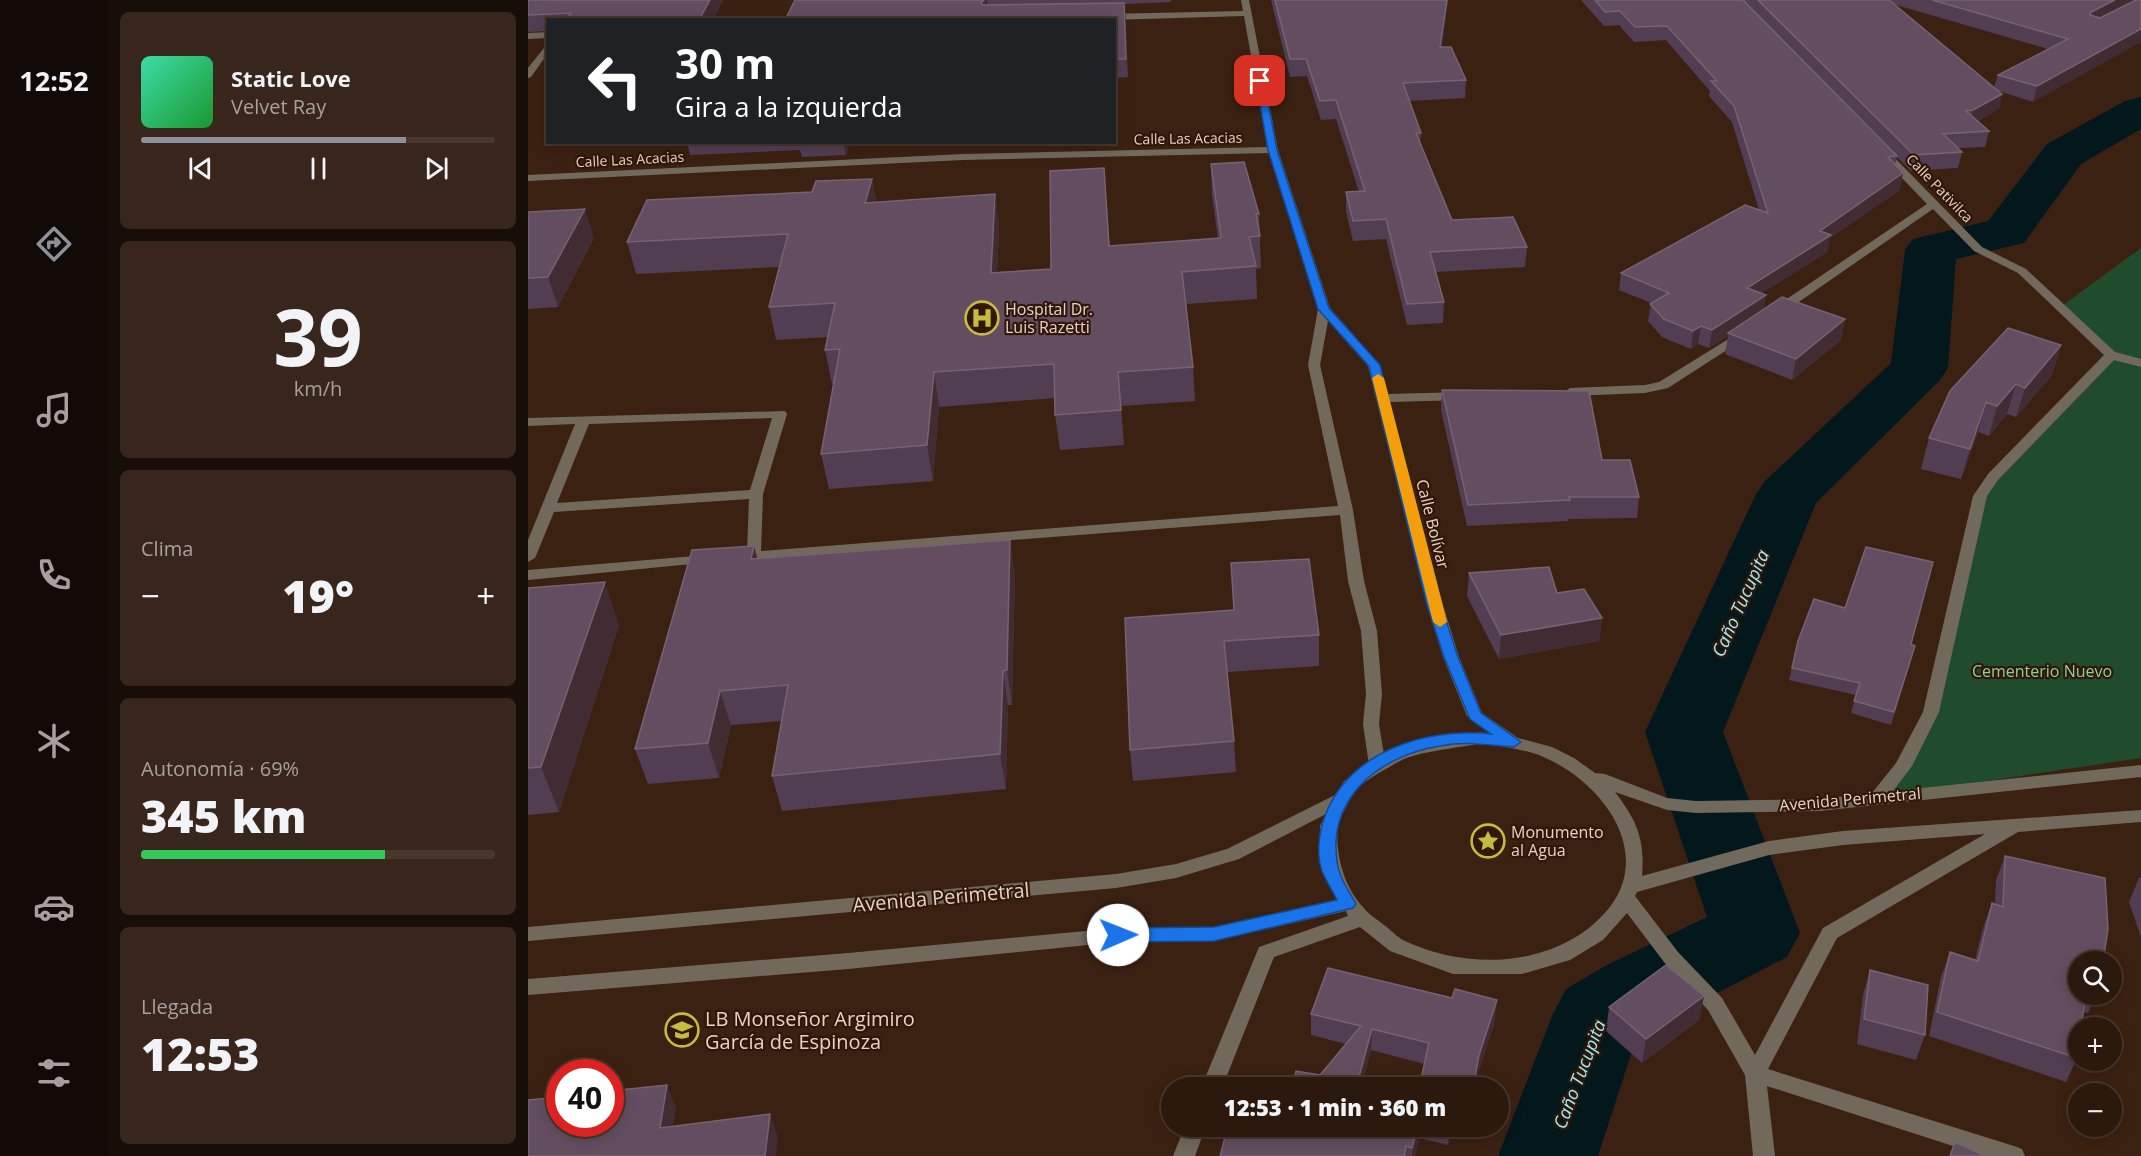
<!DOCTYPE html>
<html lang="es">
<head>
<meta charset="utf-8">
<style>
  body { margin:0; font-family:"Open Sans",sans-serif; background:#38261c; color:#f1f3f6; height:100vh; display:flex; flex-direction:column; font-size:22px; white-space:nowrap }
  * { box-sizing:border-box; margin:0 }
  p { font-size:20px; color:#a6a09e }
  .icon { flex:none; width:33px; height:33px; fill:none; stroke:currentColor; stroke-width:2; stroke-linecap:round; stroke-linejoin:round }
  .map { position:relative; flex:1; overflow:hidden }
  .details { display:flex; flex-direction:column; gap:12px; padding:12px; background:#180e08; width:420px }
  .details>* { flex:none }
  .top-card { position:absolute; left:18px; top:18px; width:570px; height:126px; border-radius:0px; box-shadow:0 3px 15px #0003,0 0 0 2px #48382e; background:#202124; color:#fff; overflow:hidden }
  .buttons { position:absolute; left:1540px; top:951px; display:grid; gap:12px }
  .buttons a { display:grid; place-items:center; width:54px; height:54px; border-radius:50%; background:#2c190e; box-shadow:0 3px 15px #0003,0 0 0 2px #48382e; font-size:30px }
  .speed { position:absolute; left:18px; top:1059px; display:flex; gap:12px; font-size:30px; font-weight:700; text-align:center }
  .speed>* { display:grid; place-content:center; width:78px; height:78px; border-radius:50%; background:#2c190e; box-shadow:0 3px 15px #0003,0 0 0 2px #48382e; line-height:1 }
  .speed .limit { border:9px solid #d22; background:#fff; color:#111 }
  .pin { position:absolute; display:grid; place-items:center; width:51px; height:51px; color:#fff; margin:-26px; border-radius:12px; box-shadow:0 3px 9px #0006 }
  .me { position:absolute; width:66px; margin:-33px; rotate:89deg; stroke-linejoin:round; filter:drop-shadow(0 0 4px #0008) }
  .turn { display:flex; align-items:center; gap:21px; height:126px; padding:0 30px; font-size:27px }
  .turn .icon { width:78px; height:78px; stroke-width:2.5 }
  .turn b { display:block; font-size:42px; line-height:51px }
  .big { font-size:45px; font-weight:800; line-height:1.1 }
  .details .tile { flex:1; display:flex; flex-direction:column; justify-content:center; gap:9px; min-width:0; padding:0 21px; border-radius:9px; background:#38261c }
  .details .dial { align-items:center; gap:0 }
  .dial b { font-size:78px; line-height:1 }
  .song { display:flex; align-items:center; gap:18px }
  .cover { width:72px; height:72px; border-radius:9px; background:linear-gradient(135deg,hsl(160 70% 55%),hsl(130 70% 35%)) }
  .played { height:6px; border-radius:3px; background:linear-gradient(90deg,#8c9099 75%,#48382e 75%) }
  .keys { display:flex; justify-content:space-around; direction:ltr }
  .heat { display:flex; justify-content:space-between; align-items:center; font-size:33px; direction:ltr }
  .charge { height:9px; border-radius:4px; background:linear-gradient(90deg,#34c759 69%,#48382e 0) }
  .trip { position:absolute; left:633px; top:1077px; width:348px; height:60px; border-radius:30px; background:#2c190e; box-shadow:0 3px 15px #0003,0 0 0 2px #48382e; font-weight:800; line-height:60px; text-align:center }
  main { display:flex; flex:1; min-height:0 }
  .dock { display:flex; flex-direction:column; width:108px; justify-content:space-around; align-items:center; background:#120a06; color:#a6a09e }
  .dock .icon { width:42px; height:42px }
  .dock .active { color:#8c9099 }
  .dock b { font-size:27px; color:#f1f3f6 }
  .map>svg:first-child { display:block }
  .green { fill:#204c2d }
  .lines { fill:none; stroke-linecap:round; stroke-linejoin:round }
  .river { fill:#03181c; fill-rule:evenodd }
  .minor { fill:#72695d; fill-rule:evenodd }
  .wall { fill:#523e53; fill-rule:evenodd }
  .shaded-wall { fill:#422c34 }
  .building { fill:#624e60; stroke:#766370; stroke-width:1.5 }
  .route { fill:#1a73e8; stroke:#114b97; stroke-width:1.5 }
  .slow { fill:#f59e0b }
  .labels { text-anchor:middle; dominant-baseline:central; stroke-width:4.5; stroke-linejoin:round; paint-order:stroke }
  .far-street-label { font-size:14px; fill:#e4d2c9; stroke:#311708 }
  .poi-label { font-size:16px; fill:#e4d2c9; stroke:#311708; text-anchor:start }
  .street-label { font-size:16px; fill:#e4d2c9; stroke:#311708 }
  .park-label { font-size:16px; fill:#8bd19d; stroke:#311708 }
  .water-label { font-size:18px; font-style:italic; fill:#9aedfb; stroke:#311708 }
  .near-street-label { font-size:20px; fill:#e4d2c9; stroke:#311708 }
  .near-poi-label { font-size:20px; fill:#e4d2c9; stroke:#311708; text-anchor:start }
</style>
</head>
<body>
<main>
<nav class="dock">
<b>12:52</b>
<svg class="icon active" aria-label="directions" viewBox="0 0 24 24"><path d="M12 3l9 9-9 9-9-9zM9 14v-3h6M13 9l2 2-2 2"/></svg>
<svg class="icon" aria-label="music" viewBox="0 0 24 24"><path d="M9 18V5l10-2v13"/><circle cx="6" cy="18" r="3"/><circle cx="16" cy="16" r="3"/></svg>
<svg class="icon" aria-label="phone" viewBox="0 0 24 24"><path d="M5 4h4l2 5-3 2q2 4 5 5l2-3 5 2v4C11 20 4 13 5 4z"/></svg>
<svg class="icon" aria-label="climate" viewBox="0 0 24 24"><path d="M12 3v18M4 7l16 10M4 17L20 7"/></svg>
<svg class="icon" aria-label="car" viewBox="0 0 24 24"><path d="M5 17H2v-5l4-1 3-4h7l3 4 3 1v5h-3M9 17h6M6 11h13"/><circle cx="7" cy="17" r="2"/><circle cx="17" cy="17" r="2"/></svg>
<svg class="icon" aria-label="filters" viewBox="0 0 24 24"><path d="M4 7h16M4 17h16"/><circle cx="9" cy="7" r="2"/><circle cx="15" cy="17" r="2"/></svg>
</nav>
<section class="details">
<div class="tile">
<div class="song"><i class="cover"></i><div><b>Static Love</b><p>Velvet Ray</p></div></div>
<div class="played"></div>
<div class="keys"><svg class="icon" aria-label="previous" viewBox="0 0 24 24"><path d="M18 5L8 12l10 7zM5 5v14"/></svg><svg class="icon" aria-label="pause" viewBox="0 0 24 24"><path d="M8 5v14M16 5v14"/></svg><svg class="icon" aria-label="next" viewBox="0 0 24 24"><path d="M6 5l10 7-10 7zM19 5v14"/></svg></div>
</div>
<div class="tile dial"><b>39</b><p>km/h</p></div>
<div class="tile"><p>Clima</p>
<div class="heat"><a>−</a><b class="big">19°</b><a>+</a></div>
</div>
<div class="tile"><p>Autonomía · 69%</p><b class="big">345 km</b><div class="charge"></div></div>
<div class="tile"><p>Llegada</p><b class="big">12:53</b></div>
</section>
<div class="map">
<svg width="1613" height="1156" viewBox="0 0 1613 1156">
  <rect width="100%" height="100%" fill="#3b2112"/>
  <!-- green -->
  <path class="green" d="M1613,248v510l-262,39 42,-61 59,-240 130,-140 -51,-48z"/>
  <g class="lines">
    <!-- river -->
    <path class="river" d="M1613,97v32l-60,35 -57,79 -68,16 -8,109 -8,12 -124,123 -93,229 77,201 -13,24 -118,61 -33,21 -38,117h-100l54,-140 14,-27 39,-23 102,-49 -62,-185 110,-236 9,-14 127,-119 14,-113 8,-11 75,-18 59,-77 78,-43z"/>
    <!-- minor -->
    <path class="minor" d="M713,0h8l29,150 52,158 50,57 8,29 74,-2 6,4 -6,4 -72,2 53,203 16,52 23,56 36,25 34,9 22,11 21,15 10,1 62,24 29,3 124,-2 52,-6 24,-30 27,-51 50,-216 15,-22 116,-119 -86,-82 -44,-22 -41,-42 -153,106h-8v-6l155,-105 -50,-52v-4h8l97,99 44,22 89,83 26,7v8l-27,-7 -116,120 -11,16 -48,216 -27,54 -19,25 248,-26v12l-321,34 -124,2 -29,-3 -52,-18c22,29 30,47 27,84l127,-35 74,-10 298,-21v12l-123,10 -181,106 -69,131 246,77 8,3 3,7h-41l-217,-70 8,70h-22l-8,-81 -37,-65 -44,-48 -37,-49 -24,27 -33,20 -48,14h-69l-63,-23 -30,-24 -86,30 -52,131h-21l58,-141 89,-31 -2,-5 -132,30 -96,1 -270,27 -320,26v-16l320,-26 270,-25 96,-1 125,-28 -16,-29 -3,-44 6,-12 -87,45 -63,19 -60,10 -588,53v-14l588,-53 60,-10 51,-15 110,-55 7,-13 25,-16 -6,-41 3,-30 -5,-63 -13,-50 -8,-66 -603,46 -7,-4 2,-3 15,-2 2,-53 -195,13 -19,46 -7,4v-22l47,-116 -47,2v-8l257,-7 2,3 -24,80 -2,57 577,-45 -30,-141 10,-56 -49,-156 -306,7 -435,21v-6l435,-21 304,-7 -23,-131 -135,4 -7,-3 4,-3 137,-3zM800,321l40,45 59,239 16,52 24,59 22,17 -12,-1 -78,16 -15,7 -5,-31 3,-30 -5,-63 -13,-50 -11,-71 -33,-145zM244,418l-22,72 -193,13 32,-79zM949,744c26,2 52,5 75,17 56,28 104,98 51,154 -49,52 -135,56 -198,26 -7,-3 -14,-11 -21,-16 -7,-6 -16,-11 -21,-18 -19,-20 -28,-53 -25,-80 2,-10 12,-28 18,-37 7,-9 35,-24 46,-30 15,-8 56,-12 75,-16zM1457,834l-162,94 -68,127 -33,-57 -44,-46 -43,-56 2,-4 132,-37 74,-10z
      M20,32v6l-20,1v-6z
      M20,43v10l-17,24 -3,1v-10z
      M1215,330l4,1v6l-79,51 -23,5 -75,3 -6,-4 6,-4 75,-3 14,-3z
      M179,555l5,1 2,3 -2,3 -184,18v-10z
      M657,1126h21l-11,30h-22z"/>
  </g>
  <!-- wall -->
  <path class="wall" d="M0,0h195l-10,20h-165v11l-20,1z
    M267,0h376v2l-46,2 3,73 -14,1v-58z
    M743,0h177l-6,47 24,33 -1,18 -56,3 12,32 -1,10 32,77 75,27 -2,20 -89,5 8,30 -1,21 -36,2 -21,-86 -33,2 -7,-29v-20h13l-23,-73 -15,1 -14,-44 -17,1z
    M1053,0h560l-108,102 -34,-11 3,3 -3,15 -21,12 11,10 -4,16 -27,1 4,4 -4,16 -47,3 -14,-14 -2,8 5,25 -70,48 -3,14 -65,41 4,2 -3,15 82,9 -4,21 -49,40 -67,-26 3,-18 -19,12 -11,-4 -7,5 -29,-12 -14,-16 3,-18 -32,-13 2,-17 138,-63 -27,-88 -23,-26 1,-5 -44,-51 -32,2 -15,-17 -15,1zM1365,4l155,45 -50,26 -4,12z
    M20,47v24l-5,-16z
    M159,142h163l-4,13 -44,2 -2,-7 -110,5z
    M683,164l48,50 2,54 -5,1 1,30 -71,5 7,63 2,34 -74,5 3,39 -64,5 -5,-35v-17l-116,9 -6,74 -104,8 -8,-35 12,-70h-1l-7,-34 3,-13 -52,3 -7,-33 10,-40 -143,7 -9,-32 185,-50 60,-13 4,23 119,-8 4,31 -2,47 54,-3 53,-101 6,78 108,-8 -6,-43z
    M0,212l66,26 -36,69 -30,2z
    M1533,345l-9,30 -36,42 -9,-3 -18,22 -11,-4 -17,47 -40,-10 8,-31z
    M914,390l160,70 37,37 -2,21 -69,1v2l-101,5 -26,-116z
    M229,558l258,16 -3,131h-4l-2,84 -224,22 -10,-35 10,-55 -51,4 -12,53 -71,6 -13,-35z
    M703,563l88,72v31l-92,6 7,69 2,31 -103,9 -3,-31 104,-140z
    M941,573l88,20 45,25 -3,23 -100,18 -32,-63z
    M0,588l91,37 -60,187 -31,3z
    M1270,641l113,3 4,2 -24,79 -40,-12 5,-18 -67,-15z
    M1477,856l74,138h17l-8,19 -5,-1 -6,46 -11,24 -137,-46 12,-59 9,-25 25,8 8,-32 9,-25 3,1 1,-24z
    M1611,878h2v59l-12,-35z
    M1342,970l55,65 -9,25 -59,-16 6,-49z
    M1176,996l-5,24 -57,43 -36,-32 3,-24z
    M783,1014l184,7 -18,55 -2,12h-56l6,-24 -54,-14 -10,38h-69l28,-13 26,-31 -35,-9z
    M700,1126h224l-4,19 -29,-7 -4,18h-195z"/>
  <!-- shaded-wall -->
  <path class="shaded-wall" d="M182,0h13l-10,20h-14z
    M456,0h3l2,15 -8,-12z
    M919,0h1l-8,65v-18z
    M1587,0h24l-52,26 4,-14z
    M596,3l2,17 2,57 -2,-18z
    M1613,29v13l-108,60 4,-16z
    M1474,94l-3,15 -29,17 3,-16z
    M315,142h7l-4,13z
    M1375,173l-3,17 -70,48 -3,14 -83,53 3,-17 73,-57z
    M344,179l5,30 -12,-6z
    M467,194l4,31 -3,80 -5,-32z
    M57,209l9,29 -36,69 -10,-30z
    M1238,295l-3,17 -35,21v3l-19,12 3,-18z
    M1317,319l-4,21 -49,40 4,-21z
    M1173,326l-3,18 -7,5 2,-18z
    M1533,345l-9,30 -36,42 9,-29z
    M406,372l5,35 -6,74 -6,-36z
    M1488,384l-9,30 -18,22 8,-30z
    M1458,402l-8,30 -17,47 9,-30z
    M482,540l5,34 -3,131 -5,-35z
    M226,546l9,33 -12,-20z
    M77,582l14,43 -60,187 -18,-45z
    M1074,618l-3,23 -100,18 2,-24z
    M475,671l5,34 -2,84 -6,-35z
    M192,691l11,34 -12,53 -11,-35z
    M1176,996l-5,24 -57,43 4,-24z
    M969,1000l-2,21 -18,55 -2,12h-2l6,-33z
    M844,1029l-1,21 -10,38h-5z
    M139,1085l9,23 -7,42 -9,-22z
    M242,1114l8,23 -2,19h-11z
    M890,1126h2l-1,15 -4,15h-3v-8z
    M922,1126h2l-4,19z"/>
  <!-- building -->
  <path class="building" d="M0,0h182l-11,20h-133l5,-7 -43,2z
    M267,0h189l-3,3 2,2 141,-2 2,56h-12v-39h-329z
    M747,0h172l-7,47h11l15,33 -63,3 18,50h-5l36,87 61,-3 14,30 -97,5 14,50 -37,2 -21,-85 -33,2 -7,-29 19,-1 -29,-91 -16,1 -14,-42h-16z
    M1067,0h148l154,156 -9,1 15,16 -83,58 11,4 -84,53 19,7 -54,35 -11,-4 -8,5 -29,-12 -14,-15 19,-11 -48,-20 124,-68 23,8 -34,-107 -23,-25h6l-50,-55 -32,1 -15,-16 -15,1z
    M1230,0h131l113,94 -29,16 -7,1 23,20 -46,3 19,18 -48,3z
    M1404,0h183l-24,12 -1,3 10,3 36,-18h5v29l-104,57 -39,-11 70,-36z
    M20,47v8h-5z
    M716,162l15,52h-3l4,22 -11,1 7,29 -74,6 11,95 -75,5 3,38 -66,5 -1,-51 -120,8 -7,73 -106,9 19,-105 -15,1 10,-47 -66,4 19,-73 -161,8 20,-42 165,-8 4,-11 56,-2 -7,24 130,-9 -4,79 60,-4 -1,-98 54,-3 5,78 112,-8 -10,-74z
    M57,209l-37,68 -20,1v-66z
    M1254,297l63,22 -49,40 -68,-26z
    M1480,328l53,17 -36,43 -9,-4 -19,22 -11,-4 -16,47 -41,-11 21,-47z
    M914,390l147,1 13,69h28l9,37h-70l1,3 -102,5z
    M482,540l-3,130 -4,1 -3,83 -228,22 16,-91 -68,6 -12,52 -73,6 57,-199 62,-4 -3,13z
    M1338,547l67,15 -22,82 4,2 -21,66 -40,-11 6,-18 -68,-15 6,-27 16,-42 31,9z
    M781,559l10,76 -95,6 10,100 -104,9 -5,-132 109,-8 -3,-47z
    M1021,567l8,26 27,-4 18,29 -101,17 -32,-62z
    M77,582l-64,185 -13,1v-180z
    M1477,856l100,22 3,51 -5,33h-24v32h7l-5,34h-2v13l-2,17 -140,-46 13,-60 28,9 14,-58 11,4z
    M1138,965l38,31 -58,43 -37,-32z
    M800,968l124,30 3,-9 42,11 -18,55 -6,33h-54l10,-45 -57,-14 -16,59h-64l4,-17 24,4 41,-49 -50,-12z
    M1342,970l58,15 -3,50 -61,-16z
    M139,1085l-7,43 110,-14 -5,42h-237v-56l32,-3v27h50v-33z
    M700,1126h190l-6,22 -6,-2 -2,10h-184z
    M1427,1142l30,14h-35z"/>
  <!-- route -->
  <path class="route" d="M732,79l4,2 13,69 52,158 51,57 61,240 17,52 23,56 40,29 -7,5c-25,-2 -49,-6 -74,-1 -62,10 -115,53 -102,121 2,12 12,26 18,37l-3,4 -139,33 -96,1 -6,-2 -2,-5 2,-5 6,-2 96,-1 123,-27c-5,-10 -11,-19 -15,-29 -6,-17 -3,-39 3,-55 24,-65 102,-89 166,-82l-21,-15 -26,-62 -17,-52 -58,-239 -51,-57 -50,-159 -12,-69z"/>
  <!-- slow -->
  <path class="slow" d="M850,374l6,4 63,244 -7,5 -7,-5 -61,-244z"/>
  <!-- icons -->
  <defs>
    <symbol id="hospital-ring" viewBox="-11 -11 22 22"><circle r="9.5" fill="#311708" stroke="#c5bc3d" stroke-width="1.5"/><path d="M-5-5h3v3.5h4V-5h3V5h-3V1.5h-4V5h-3Z" fill="#c5bc3d"/></symbol>
    <symbol id="sight-ring" viewBox="-11 -11 22 22"><circle r="9.5" fill="#311708" stroke="#c5bc3d" stroke-width="1.5"/><path d="M0-6L1.8-2.2L6-1.7L2.9 1.2L3.7 5.4L0 3.3L-3.7 5.4L-2.9 1.2L-6-1.7L-1.8-2.2Z" fill="#c5bc3d"/></symbol>
    <symbol id="school-ring" viewBox="-11 -11 22 22"><circle r="9.5" fill="#311708" stroke="#c5bc3d" stroke-width="1.5"/><path d="M0-5L7-2L0 1L-7-2ZM-4 1L0 2.5L4 1V4Q0 6-4 4Z" fill="#c5bc3d"/></symbol>
  </defs>
  <g fill-rule="evenodd">
    <use href="#hospital-ring" x="435" y="299" width="38" height="38"/>
    <use href="#sight-ring" x="941" y="822" width="38" height="38"/>
    <use href="#school-ring" x="135" y="1011" width="38" height="38"/>
  </g>
  <g class="labels">
    <!-- far-street labels -->
    <g class="far-street-label">
      <text transform="translate(660 138) rotate(-1)">Calle Las Acacias</text>
      <text transform="translate(102 159) rotate(-3)">Calle Las Acacias</text>
      <text transform="translate(1412 188) rotate(46)">Calle Pativilca</text>
    </g>
    <!-- poi labels -->
    <g class="poi-label">
      <text x="477" y="309">Hospital Dr.<tspan x="477" dy="18">Luis Razetti</tspan></text>
      <text x="983" y="832">Monumento<tspan x="983" dy="18">al Agua</tspan></text>
    </g>
    <!-- street labels -->
    <g class="street-label">
      <text transform="translate(905 524) rotate(76)">Calle Bolívar</text>
      <text transform="translate(1322 799) rotate(-5)">Avenida Perimetral</text>
    </g>
    <!-- park labels -->
    <g class="park-label">
      <text x="1514" y="671">Cementerio Nuevo</text>
    </g>
    <!-- water labels -->
    <g class="water-label">
      <text transform="translate(1212 603) rotate(-66)">Caño Tucupita</text>
      <text transform="translate(1051 1074) rotate(-69)">Caño Tucupita</text>
    </g>
    <!-- near-street labels -->
    <g class="near-street-label">
      <text transform="translate(413 897) rotate(-5)">Avenida Perimetral</text>
    </g>
    <!-- near-poi labels -->
    <g class="near-poi-label">
      <text x="177" y="1018">LB Monseñor Argimiro<tspan x="177" dy="23">García de Espinoza</tspan></text>
    </g>
  </g>
</svg>
<div class="buttons">
<a><svg class="icon" aria-label="search" viewBox="0 0 24 24"><circle cx="10" cy="10" r="6"/><path d="M15 15l6 6"/></svg></a>
<a>+</a>
<a>−</a>
</div>
<div class="speed"><div class="limit">40</div></div>
<div class="pin" style="left:732px;top:81px;background:#d93025"><svg class="icon" aria-label="arrive" viewBox="0 0 24 24"><path d="M6 21V4h12l-3 4 3 4H6"/></svg></div>
<svg class="me" style="left:590px;top:935px" viewBox="-20 -20 40 40"><circle r="19" fill="#fff"/><path d="M0-13L10 11 0 6-10 11z" fill="#1a73e8"/></svg>
<div class="trip">12:53 · 1 min · 360 m</div>
<div class="top-card">
<div class="turn"><svg class="icon" aria-label="left" viewBox="0 0 24 24"><path d="M17 20v-9H6M10 6l-5 5 5 5"/></svg><div><b>30 m</b>Gira a la izquierda</div></div>
</div>
</div>
</main>
</body>
</html>
